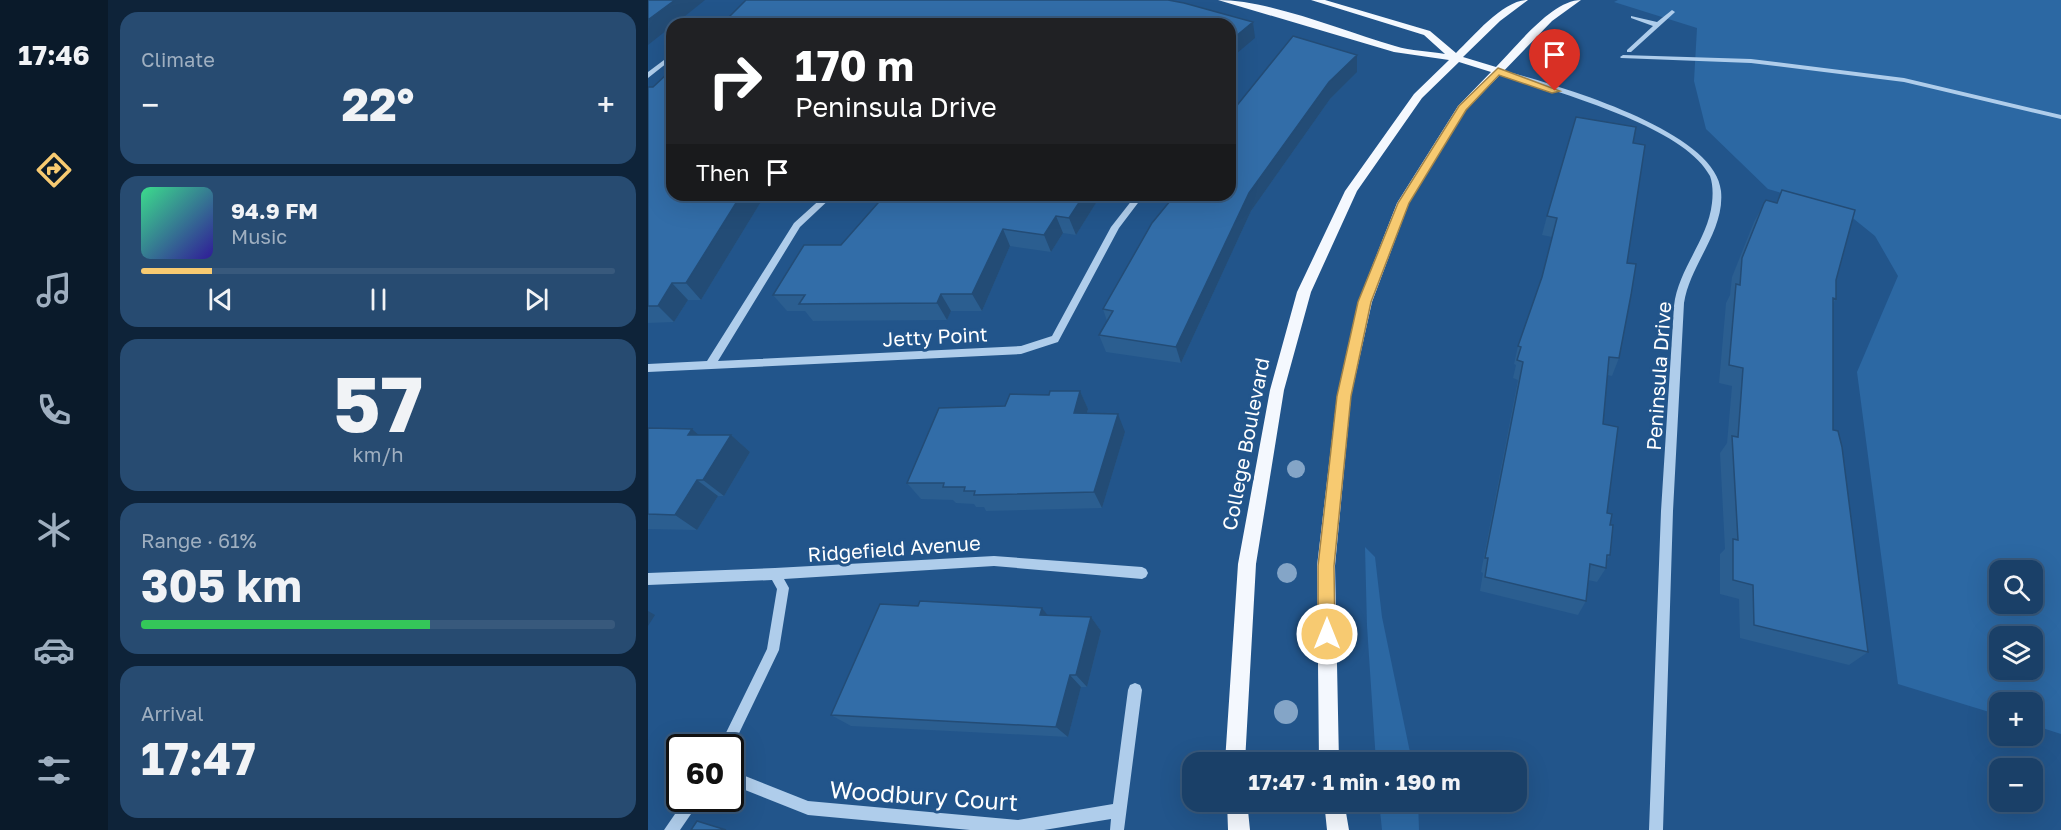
<!DOCTYPE html>
<html lang="en">
<head>
<meta charset="utf-8">
<style>
  body { margin:0; font-family:"Golos Text",sans-serif; background:#274b71; color:#f1f3f6; height:100vh; display:flex; flex-direction:column; font-size:22px; white-space:nowrap }
  * { box-sizing:border-box; margin:0 }
  p { font-size:20px; color:#9fafc0 }
  .icon { flex:none; width:33px; height:33px; fill:none; stroke:currentColor; stroke-width:2; stroke-linecap:round; stroke-linejoin:round }
  .map { position:relative; flex:1; overflow:hidden }
  .sheet { display:flex; flex-direction:column; gap:12px; padding:12px; background:#0e2339; width:540px }
  .sheet>* { flex:none }
  .guide { position:absolute; left:18px; top:18px; width:570px; height:183px; border-radius:18px; box-shadow:0 6px 24px #0002,0 0 0 2px #38597c; background:#202124; color:#fff; overflow:hidden }
  .controls { position:absolute; left:1341px; top:560px; display:grid; gap:12px }
  .controls a { display:grid; place-items:center; width:54px; height:54px; border-radius:12px; background:#1a4068; box-shadow:0 6px 24px #0002,0 0 0 2px #38597c; font-size:30px }
  .speed { position:absolute; left:18px; top:734px; display:flex; gap:12px; font-size:30px; font-weight:700; text-align:center }
  .speed>* { display:grid; place-content:center; width:78px; height:78px; border-radius:50%; background:#1a4068; box-shadow:0 6px 24px #0002,0 0 0 2px #38597c; line-height:1 }
  .speed .limit { border:3px solid #111; border-radius:9px; background:#fff; color:#111 }
  .pin { position:absolute; display:grid; place-items:center; width:51px; height:51px; color:#fff; margin:-62px -26px; border-radius:50% 50% 50% 0; rotate:-45deg; box-shadow:0 0 6px #0007 }
  .pin .icon { rotate:45deg }
  .me { position:absolute; width:66px; margin:-33px; rotate:0deg; stroke-linejoin:round; filter:drop-shadow(0 0 4px #0008) }
  .turn { display:flex; align-items:center; gap:21px; height:126px; padding:0 30px; font-size:27px }
  .turn .icon { width:78px; height:78px; stroke-width:2.5 }
  .turn b { display:block; font-size:42px; line-height:51px }
  .then { display:flex; align-items:center; height:57px; padding:0 30px; background:#0003; gap:12px; font-size:22px }
  .big { font-size:45px; font-weight:700; line-height:1.1 }
  .sheet .tile { flex:1; display:flex; flex-direction:column; justify-content:center; gap:9px; min-width:0; padding:0 21px; border-radius:18px; background:#274b71 }
  .sheet .dial { align-items:center; gap:0 }
  .dial b { font-size:78px; line-height:1 }
  .song { display:flex; align-items:center; gap:18px }
  .cover { width:72px; height:72px; border-radius:9px; background:linear-gradient(135deg,hsl(150 70% 55%),hsl(250 70% 35%)) }
  .played { height:6px; border-radius:3px; background:linear-gradient(90deg,#f7ca71 15%,#38597c 15%) }
  .keys { display:flex; justify-content:space-around; direction:ltr }
  .heat { display:flex; justify-content:space-between; align-items:center; font-size:33px; direction:ltr }
  .charge { height:9px; border-radius:4px; background:linear-gradient(90deg,#34c759 61%,#38597c 0) }
  .trip { position:absolute; left:534px; top:752px; width:345px; height:60px; border-radius:18px; background:#1a4068; box-shadow:0 6px 24px #0002,0 0 0 2px #38597c; font-weight:700; line-height:60px; text-align:center }
  main { display:flex; flex:1; min-height:0 }
  .tabs { display:flex; flex-direction:column; width:108px; justify-content:space-around; align-items:center; background:#0a1a2a; color:#9fafc0 }
  .tabs .icon { width:42px; height:42px }
  .tabs .active { color:#f7ca71 }
  .tabs b { font-size:27px; color:#f1f3f6 }
  .map>svg:first-child { display:block }
  .green { fill:#2c68a3; fill-rule:evenodd }
  .lines { fill:none; stroke-linecap:round; stroke-linejoin:round }
  .minor { fill:#afcdeb; fill-rule:evenodd }
  .major { fill:#f4f8fe; fill-rule:evenodd }
  .tree { fill:#84a5c7 }
  .wall { fill:#2b5e90 }
  .shaded-wall { fill:#234c76 }
  .building { fill:#326da8; stroke:#234c76; stroke-width:1.5 }
  .route { fill:#f7ca71; stroke:#a18349; stroke-width:1.5 }
  .labels { text-anchor:middle; dominant-baseline:central; stroke-width:6; stroke-linejoin:round; paint-order:stroke }
  .street-label { font-size:20px; fill:#fff; stroke:#22558b }
  .near-street-label { font-size:24px; fill:#fff; stroke:#22558b }
</style>
</head>
<body>
<main>
<nav class="tabs">
<b>17:46</b>
<svg class="icon active" aria-label="directions" viewBox="0 0 24 24"><path d="M12 3l9 9-9 9-9-9zM9 14v-3h6M13 9l2 2-2 2"/></svg>
<svg class="icon" aria-label="music" viewBox="0 0 24 24"><path d="M9 18V5l10-2v13"/><circle cx="6" cy="18" r="3"/><circle cx="16" cy="16" r="3"/></svg>
<svg class="icon" aria-label="phone" viewBox="0 0 24 24"><path d="M5 4h4l2 5-3 2q2 4 5 5l2-3 5 2v4C11 20 4 13 5 4z"/></svg>
<svg class="icon" aria-label="climate" viewBox="0 0 24 24"><path d="M12 3v18M4 7l16 10M4 17L20 7"/></svg>
<svg class="icon" aria-label="car" viewBox="0 0 24 24"><path d="M5 17H2v-5l4-1 3-4h7l3 4 3 1v5h-3M9 17h6M6 11h13"/><circle cx="7" cy="17" r="2"/><circle cx="17" cy="17" r="2"/></svg>
<svg class="icon" aria-label="filters" viewBox="0 0 24 24"><path d="M4 7h16M4 17h16"/><circle cx="9" cy="7" r="2"/><circle cx="15" cy="17" r="2"/></svg>
</nav>
<section class="sheet">
<div class="tile"><p>Climate</p>
<div class="heat"><a>−</a><b class="big">22°</b><a>+</a></div>
</div>
<div class="tile">
<div class="song"><i class="cover"></i><div><b>94.9 FM</b><p>Music</p></div></div>
<div class="played"></div>
<div class="keys"><svg class="icon" aria-label="previous" viewBox="0 0 24 24"><path d="M18 5L8 12l10 7zM5 5v14"/></svg><svg class="icon" aria-label="pause" viewBox="0 0 24 24"><path d="M8 5v14M16 5v14"/></svg><svg class="icon" aria-label="next" viewBox="0 0 24 24"><path d="M6 5l10 7-10 7zM19 5v14"/></svg></div>
</div>
<div class="tile dial"><b>57</b><p>km/h</p></div>
<div class="tile"><p>Range · 61%</p><b class="big">305 km</b><div class="charge"></div></div>
<div class="tile"><p>Arrival</p><b class="big">17:47</b></div>
</section>
<div class="map">
<svg width="1413" height="830" viewBox="0 0 1413 830">
  <rect width="100%" height="100%" fill="#22558b"/>
  <!-- green -->
  <path class="green" d="M970,0h443v734l-28,-9 -1,-23h-32l-1,13 -101,-31 -41,-312 41,-96 -23,-40 -31,-25 -76,-22 -62,-60 -12,-48 3,-53 -83,-26zM1352,570h32v33h-32zM1352,636h32v33h-32z
    M717,547l10,10 7,60 30,145h-36l-9,-136z
    M731,801h39l1,29h-37z"/>
  <g class="lines">
    <!-- minor -->
    <path class="minor" d="M1024,10l3,2 -1,1 -43,39h-4v-2l26,-24 -22,-8v-2l26,6z
      M24,54v5l-24,19v-6z
      M975,55l128,4 153,19 157,37v4l-157,-37 -153,-19 -130,-5 -1,-1z
      M850,69c52,14 218,60 223,122 4,40 -31,73 -37,112l-11,208 -10,319h-14l12,-319 13,-205c4,-37 34,-66 38,-103 1,-8 1,-19 -2,-27 -26,-51 -161,-86 -214,-104l-1,-1z
      M177,195h9l-34,32 -82,134 303,-15 31,-10 59,-109 25,-32h8l-25,33 -61,114 -37,12 -373,18v-8l59,-3 87,-138z
      M346,556l148,11 4,2 2,4 -2,4 -4,2 -148,-13 -210,13 5,9 -10,62 -49,102v-5h-11l48,-98 10,-60 -5,-9 -124,5v-12l127,-5z
      M487,683l5,2 2,5 -18,140h-14l1,-11 -67,11h-74l-162,-15 -78,-31v-14l78,31 210,19 95,-16 15,-114 2,-5z
      M38,798h16l-22,32h-16z"/>
    <!-- major -->
    <path class="major" d="M570,0c52,0 125,31 177,46 16,5 34,5 50,8l-21,-19 -113,-35h14l105,31 26,22c18,-17 47,-53 72,-53l-28,21 -37,36 33,10c20,-20 56,-67 85,-67l-29,21 -86,89 -57,93 -37,99 -21,94 -16,170 4,196h-20l-2,-196 20,-170 21,-94 39,-99 61,-97 33,-34 -32,-10 -37,36 -65,93 -46,101 -27,98 -28,174 -11,198h-20l13,-198 32,-174 27,-98 48,-101 69,-97 35,-34 -55,-8z
      M579,801h20l3,29h-22z
      M676,801h20l5,29h-22z"/>
  </g>
  <!-- trees -->
  <g class="tree">
    <circle cx="648" cy="469" r="9"/>
    <circle cx="639" cy="573" r="10"/>
    <circle cx="638" cy="712" r="12"/>
  </g>
  <!-- wall -->
  <path class="wall" d="M709,72l-27,27 -79,112 -70,152 -75,-11 -7,-17 8,-14 -4,-12 127,-114z
    M0,87l24,108h93l-64,105h-13l-14,22 -26,1z
    M985,143l-6,120 -8,95 -7,18 -5,-1 -4,49 4,89 3,12v30l-4,7v6l-9,14 -9,-2 -2,21 -8,14 -98,-24 3,-18 -2,-1 37,-192 -5,-2 3,-13 -2,-1 4,-18 24,-69 10,-40 -10,-2 5,-19z
    M1134,190l54,90v19l-3,4v127l35,222 -19,13 -109,-27 -1,-39 -19,-5v-40l5,-5 -5,-96 7,-10 5,-57 -13,-3 7,-80 4,-8 2,-18 22,-55 12,-22 10,3z
    M237,195h216l-25,40 -13,-2 -12,19 -41,-6 -28,65h-31l-4,9 -134,1 -8,-10h-18l-14,-16 68,-50z
    M432,391l8,18 -1,5 38,18 -23,76 -116,3 -2,-4h-8l-2,-3 -18,-1 -3,-3 -32,-1 -14,-16 98,-77 44,-11z
    M0,428l44,1 6,6h33l19,17 -26,44h-6l-21,34 -49,-1z
    M270,606l124,2 5,7 44,2 10,14 -14,56h-6l-13,50 -217,-11 -20,-11z"/>
  <!-- shaded-wall -->
  <path class="shaded-wall" d="M27,0h30l-30,24h-3v2l-24,19v-25z
    M605,22l2,16 -25,21v-18z
    M709,55v17l-27,27 -79,112 -70,152 -5,-16 73,-154 80,-111z
    M93,195h24l-64,105 -15,-17z
    M436,195h17l-25,40 -7,-17z
    M408,216l7,17 -12,19 -7,-17z
    M355,229l7,17 -28,65 -10,-17z
    M24,283l16,17 -14,22 -16,-16z
    M293,294l10,17 -4,9 -10,-17z
    M432,391l8,18 -6,22 -8,-18z
    M470,414l7,18 -23,76 -8,-16z
    M44,429l20,18 -24,-12z
    M83,435l19,17 -26,44 -21,-16z
    M49,480l21,16 -21,34 -22,-15z
    M394,608l11,14 -13,-7z
    M0,611l7,4 -7,11z
    M443,617l10,14 -14,56 -11,-12z
    M422,675l11,12 -13,50 -12,-10z"/>
  <!-- building -->
  <path class="building" d="M0,0h27l-27,20z
    M98,0h422l16,3 69,19 -23,19v-17h-508z
    M645,36l64,19 -28,27 -80,111 -73,154 -77,-12 14,-24 -10,-2 49,-86 23,-28h55v-81z
    M19,74h5v121h69l-55,88h-14l-14,23h-10v-219h5z
    M928,117l60,10 -3,16 12,2 -18,118 9,1 -5,31 -12,63 -10,-1 -6,67 15,3 -11,86 5,1 -2,11h3l-3,30h-3l-1,13 -16,-4 -4,37 -101,-24 3,-19h-3l38,-196 -6,-2 4,-13 -3,-1 24,-69 15,-59 -10,-2z
    M1134,190l73,20 -19,70v19l-3,-1v132l5,1 4,16 26,205 -114,-27 -1,-40 -20,-5v-41l5,1 -6,-104 6,1 5,-69 -14,-3 7,-81 4,1 2,-27 22,-55 2,-3 11,3z
    M237,195h199l-15,23 -13,-2 -12,19 -41,-6 -31,65h-31l-4,9 -138,1 6,-9h-32l31,-50h37z
    M402,391h30l-6,22 44,1 -24,78 -120,3 1,-4h-11l1,-4h-22l1,-4h-37l32,-75 66,-2 5,-12 39,1z
    M0,428l44,1 -4,6h43l-28,45h-6l-22,35 -27,-1z
    M272,601l122,7 -2,7 51,2 -15,58h-6l-14,52 -225,-12 49,-111 38,2z
    M49,821l29,9h-35z"/>
  <!-- route -->
  <path class="route" d="M850,68l62,23 -8,2 -53,-18 -33,35 -57,93 -38,99 -20,94 -17,170 1,68 -3,6 -5,3 -6,-3 -3,-6v-68l19,-170 21,-94 40,-99 61,-97z"/>
  <g class="labels">
    <!-- street labels -->
    <g class="street-label">
      <text transform="translate(287 336) rotate(-3)">Jetty Point</text>
      <text transform="translate(1010 376) rotate(-86)">Peninsula Drive</text>
      <text transform="translate(597 444) rotate(-79)">College Boulevard</text>
      <text transform="translate(246 548) rotate(-4)">Ridgefield Avenue</text>
    </g>
    <!-- near-street labels -->
    <g class="near-street-label">
      <text transform="translate(276 795) rotate(4)">Woodbury Court</text>
    </g>
  </g>
</svg>
<div class="controls">
<a><svg class="icon" aria-label="search" viewBox="0 0 24 24"><circle cx="10" cy="10" r="6"/><path d="M15 15l6 6"/></svg></a>
<a><svg class="icon" aria-label="layers" viewBox="0 0 24 24"><path d="M12 4l9 5-9 5-9-5zM3 14l9 5 9-5"/></svg></a>
<a>+</a>
<a>−</a>
</div>
<div class="speed"><div class="limit">60</div></div>
<div class="pin" style="left:907px;top:91px;background:#d93025"><svg class="icon" aria-label="arrive" viewBox="0 0 24 24"><path d="M6 21V4h12l-3 4 3 4H6"/></svg></div>
<svg class="me" style="left:679px;top:634px" viewBox="-20 -20 40 40"><circle r="17" fill="#f7ca71" stroke="#fff" stroke-width="3"/><path d="M0-11L8 9 0 5-8 9z" fill="#fff"/></svg>
<div class="trip">17:47 · 1 min · 190 m</div>
<div class="guide">
<div class="turn"><svg class="icon" aria-label="right" viewBox="0 0 24 24"><path d="M7 20v-9h11M14 6l5 5-5 5"/></svg><div><b>170 m</b>Peninsula Drive</div></div>
<div class="then">Then<svg class="icon" aria-label="arrive" viewBox="0 0 24 24"><path d="M6 21V4h12l-3 4 3 4H6"/></svg></div>
</div>
</div>
</main>
</body>
</html>
